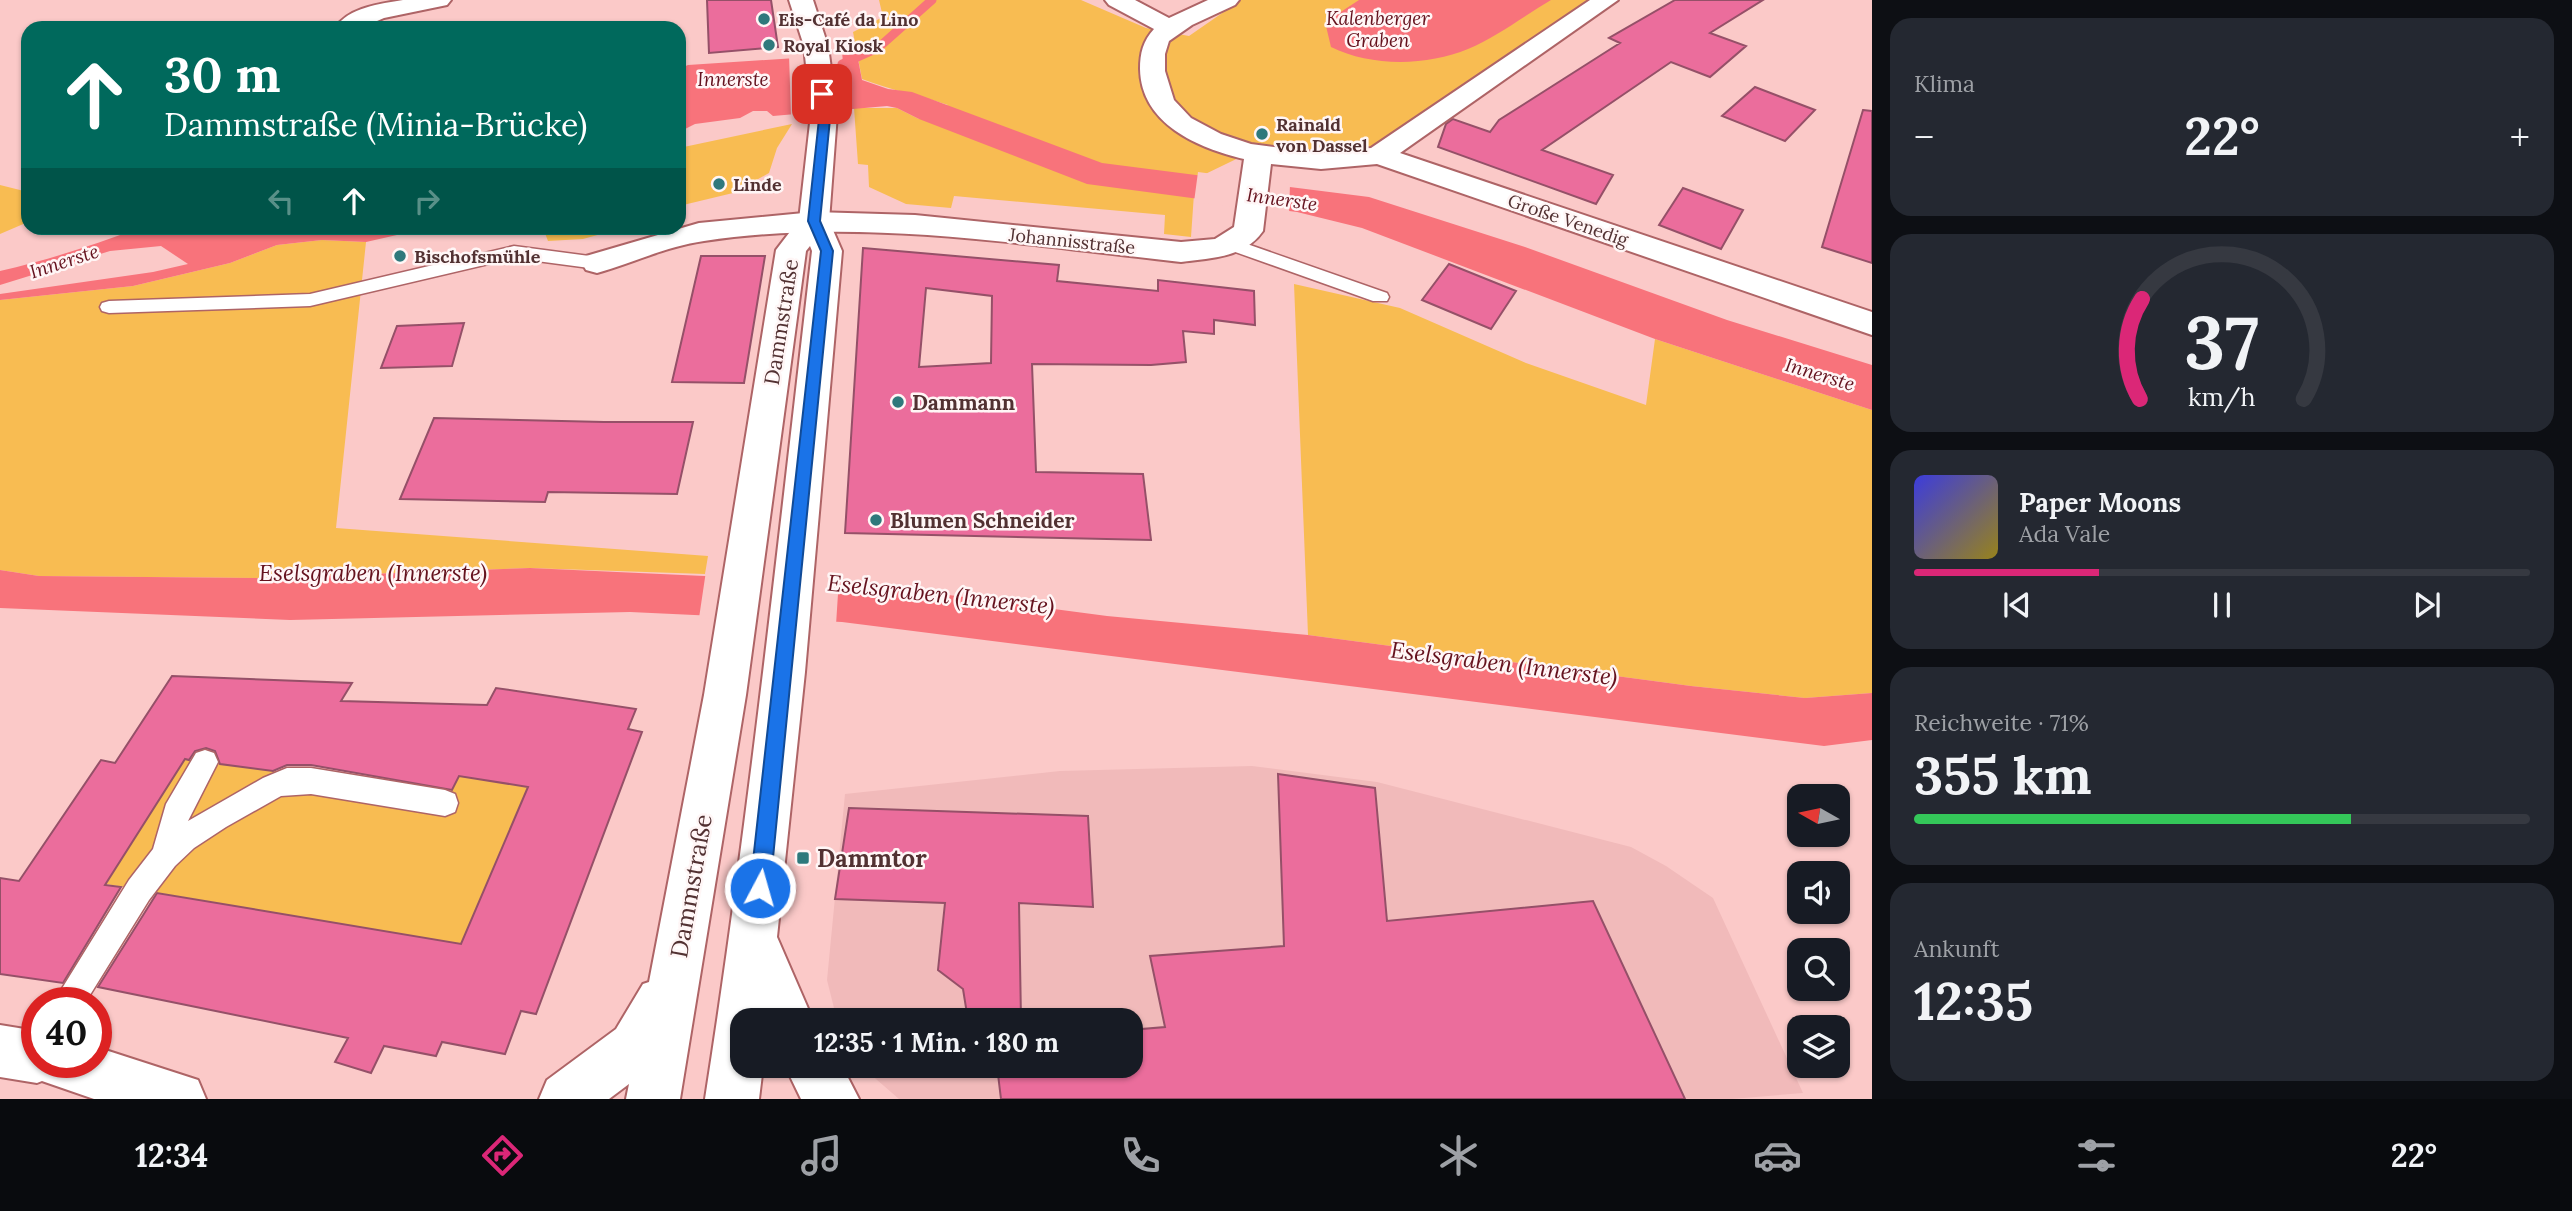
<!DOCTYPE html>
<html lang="de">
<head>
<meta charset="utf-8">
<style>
  body { margin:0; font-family:Lora,serif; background:#242831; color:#f1f3f6; height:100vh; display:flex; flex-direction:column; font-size:26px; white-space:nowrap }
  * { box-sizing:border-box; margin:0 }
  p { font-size:23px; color:#9ea1a6 }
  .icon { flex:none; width:38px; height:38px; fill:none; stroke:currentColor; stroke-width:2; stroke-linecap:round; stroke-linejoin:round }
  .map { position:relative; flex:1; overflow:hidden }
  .sheet { display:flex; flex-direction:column; gap:18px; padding:18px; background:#0d0f14; width:700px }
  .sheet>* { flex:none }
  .hud { position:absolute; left:21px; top:21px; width:665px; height:214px; border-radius:21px; box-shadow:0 2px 5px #0004; background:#00695c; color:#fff; overflow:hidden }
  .needle { width:46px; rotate:279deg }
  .fabs { position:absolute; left:1787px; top:784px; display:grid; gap:14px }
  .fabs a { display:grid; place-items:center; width:63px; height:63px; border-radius:14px; background:#171b24; box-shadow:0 2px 5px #0004; font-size:35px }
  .speed { position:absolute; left:21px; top:987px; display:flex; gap:14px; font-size:35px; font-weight:700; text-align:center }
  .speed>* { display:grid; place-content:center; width:91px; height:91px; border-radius:50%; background:#171b24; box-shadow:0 2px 5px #0004; line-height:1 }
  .speed .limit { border:10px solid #d22; background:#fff; color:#111 }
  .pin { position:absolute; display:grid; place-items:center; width:60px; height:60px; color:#fff; margin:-30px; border-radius:14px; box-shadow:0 4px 10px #0006 }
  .me { position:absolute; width:77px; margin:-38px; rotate:6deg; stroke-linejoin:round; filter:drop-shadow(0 0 5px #0008) }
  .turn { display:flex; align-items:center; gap:24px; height:147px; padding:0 28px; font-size:32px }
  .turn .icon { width:91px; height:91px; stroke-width:2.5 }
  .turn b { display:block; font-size:49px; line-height:60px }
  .lanes { display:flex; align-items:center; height:66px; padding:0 28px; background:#0003; justify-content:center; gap:35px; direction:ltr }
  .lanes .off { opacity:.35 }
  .big { font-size:52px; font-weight:800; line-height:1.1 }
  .sheet .tile { flex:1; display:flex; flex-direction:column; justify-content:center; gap:10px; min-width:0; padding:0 24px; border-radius:21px; background:#242831 }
  .sheet .dial { align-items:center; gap:0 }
  .dial svg { height:182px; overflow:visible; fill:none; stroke:#363941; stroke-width:7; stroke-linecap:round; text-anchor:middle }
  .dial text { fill:#f1f3f6; stroke:none }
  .song { display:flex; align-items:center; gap:21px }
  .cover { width:84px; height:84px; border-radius:10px; background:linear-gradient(135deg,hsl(240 70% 55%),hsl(50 70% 35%)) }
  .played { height:7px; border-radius:4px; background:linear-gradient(90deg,#db2777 30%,#363941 30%) }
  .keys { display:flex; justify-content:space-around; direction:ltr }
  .heat { display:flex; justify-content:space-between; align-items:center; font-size:38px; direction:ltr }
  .charge { height:10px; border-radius:5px; background:linear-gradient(90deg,#34c759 71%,#363941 0) }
  .trip { position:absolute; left:730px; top:1008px; width:413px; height:70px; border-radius:21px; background:#171b24; box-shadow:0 2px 5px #0004; font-weight:800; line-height:70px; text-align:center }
  .dock { display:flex; height:112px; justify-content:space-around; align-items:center; background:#090b0e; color:#9ea1a6 }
  .dock .icon { width:49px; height:49px }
  .dock .active { color:#db2777 }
  .dock b { font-size:32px; color:#f1f3f6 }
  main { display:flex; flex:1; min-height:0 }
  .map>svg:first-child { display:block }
  .built { fill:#f1baba }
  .green { fill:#f8bc52 }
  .water { fill:#f8737b }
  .pier { fill:#fbc9c8 }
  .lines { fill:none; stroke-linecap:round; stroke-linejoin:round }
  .stream { stroke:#f8737b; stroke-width:9 }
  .building { fill:#eb6d9c; stroke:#955068; stroke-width:2; fill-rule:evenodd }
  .service-casing { stroke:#ae6466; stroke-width:3 }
  .minor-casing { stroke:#ae6466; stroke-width:4 }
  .tertiary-casing { stroke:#ae6466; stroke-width:4 }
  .primary-casing { stroke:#ae6466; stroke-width:4 }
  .service { fill:#fff; fill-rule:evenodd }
  .minor { fill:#fff; fill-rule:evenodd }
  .tertiary { fill:#fff; fill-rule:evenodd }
  .primary { fill:#fff; fill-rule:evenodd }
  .route { fill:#1a73e8; stroke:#114b97; stroke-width:2 }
  .poi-dot { fill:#2f797c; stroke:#fff6f6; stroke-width:2.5 }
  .labels { text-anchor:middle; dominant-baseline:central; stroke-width:5; stroke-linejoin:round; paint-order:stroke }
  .far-poi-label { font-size:18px; font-weight:bold; fill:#523132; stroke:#fff6f6; text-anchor:start }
  .far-street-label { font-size:18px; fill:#523132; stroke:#fff6f6 }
  .far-water-label { font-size:19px; font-style:italic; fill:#65121e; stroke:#fff6f6 }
  .street-label { font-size:21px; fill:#523132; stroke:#fff6f6 }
  .poi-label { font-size:21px; font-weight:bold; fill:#523132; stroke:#fff6f6; text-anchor:start }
  .water-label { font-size:23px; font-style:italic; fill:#65121e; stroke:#fff6f6 }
  .near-poi-label { font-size:24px; font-weight:bold; fill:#523132; stroke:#fff6f6; text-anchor:start }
  .near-street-label { font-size:24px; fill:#523132; stroke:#fff6f6 }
</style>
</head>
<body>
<main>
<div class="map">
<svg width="1872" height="1099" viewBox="0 0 1872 1099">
  <rect width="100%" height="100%" fill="#fbc9c8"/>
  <!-- built -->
  <path class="built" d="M1252,766l125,16 254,65 35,19 47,32 90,195 -71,6h-833l-38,-33h269v-46h-293l-10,-40 18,-186 215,-23z"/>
  <!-- green -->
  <path class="green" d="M879,0h202l65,28 43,8 52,-36h361l-225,153 -32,3 -88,-7 -62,30 -4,58 -27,-3 1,-19 -211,-19 -3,12 -45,-4 -37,-17 -1,-22 -10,-1 -4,-56h43l22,11 29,-14c-29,-10 -58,-15 -86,-26l-9,-47 30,-15z
    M792,124l-15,24 -8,25 -36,20 -54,13v-58z
    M0,185l28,7v30l-28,12z
    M543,228h80l-40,11 -35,2z
    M322,240l44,2 -30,286 372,28 -3,18 -176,-6 -266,10 -224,-2 -39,-6v-270l133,-14 97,-23 47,-18z
    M1294,284l106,24 126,55 120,42 9,-66 217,71v283l-67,5 -114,-12 -383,-51z
    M185,759l264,35 10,-18 83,13 -20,11 -61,144 -355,-60z"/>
  <!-- water -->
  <path class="water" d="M1359,0h192c-27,16 -54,37 -83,49 -41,17 -97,18 -137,-2l-5,-21 7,-9z
    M857,54l5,26 26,9 24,3 190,71 267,34 156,50 202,73 145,45v45l-217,-71 -293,-111 -65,-16 -210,-28 -168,-65 -22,-11 -10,-2 -114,10 -6,-5h-14l-13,7 -45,6 -16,8v-63l9,-4z
    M139,228h289l-62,14 -44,-2 -45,5 -47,18 -97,23 -133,14v-6l153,-22 35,-8 -27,-18 -51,5 -110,34v-14c48,-11 94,-26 139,-43z
    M530,568l329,15 248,33 201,19 383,51 114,12 67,-5v47l-48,6 -982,-124 -212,-10 -340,8 -290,-12v-38l39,6 224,2z"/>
  <!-- pier -->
  <path class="pier" d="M842,51l5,61 -56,5 -2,-62z
    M1198,172l92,12 -1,31 -95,-13z
    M706,571l133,7 -3,47 -137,-7z"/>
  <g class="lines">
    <!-- stream -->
    <path class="stream" d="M842,64l36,-16 54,-48"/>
  </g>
  <!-- building -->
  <path class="building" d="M707,0h64l7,47 -69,6z
    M1675,0h88l-53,33 36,13 -36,31 -39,-15 -129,88 71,25 -17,29 -158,-57 8,-23 7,-5 37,13 9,-12 121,-77 -11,-5z
    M1755,87l60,23 -30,31 -63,-25z
    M1863,110l9,1v152l-50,-16z
    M1683,188l60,22 -22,39 -62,-24z
    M863,248l196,17 -2,16 101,10v-11l96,11 1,34 -41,-5v14l-31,-3 3,31 -35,3 -119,-1 4,108 107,2 8,66 -306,-7zM926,288l66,8 -1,67 -72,4z
    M701,256h64l-21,127 -72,-1z
    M1449,264l67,27 -25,38 -69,-29z
    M464,323l-12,43 -71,2 16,-42z
    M434,418l170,4h89l-16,72 -129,-2 -3,10 -145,-3z
    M172,676l180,7 -11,18 146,4 9,-17 140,21 -8,20 14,3 -106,282 -15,-3 -16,43 -63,-12 -6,14 -52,-10 -13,27 -36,-11 13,-24 -250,-51 59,-94 304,51 67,-157 -69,-11 -7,14 -141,-25h-24l-14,6 -53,-7 -5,-13 -9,-3 -11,3 -6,9 -4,-1 -80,126 16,2 -58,96 -63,-9v-96l19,3 82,-121 14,3z
    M1278,774l97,14 12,133 206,-20 92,198h-684l-4,-33h133v-36l35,-3 -15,-71 134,-10z
    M849,808l239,8 5,91 -74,-4 2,117h-53l-5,-31 -25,-19 7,-67 -110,-4z"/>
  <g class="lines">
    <defs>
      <path id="service" d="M1230,238l157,55 2,4 -2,4h-14l-149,-53 -3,-4z
        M514,246l83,11 9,6 -9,6 -83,-11 -204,48 -201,7 -7,-2 -2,-4 2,-4 7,-2 201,-7z
        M205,750l9,3 4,9 -30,59 75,-43 24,-10h24l134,22 10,4 3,9 -3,9 -10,4 -134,-22 -30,2 -55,31 -32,21 -19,18 -26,34 -64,103h-32l76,-123 24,-31 13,-45 30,-51z"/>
      <path id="minor" d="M403,0h48l-4,5 -63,13 -23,10h-26c14,-21 45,-24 68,-28z
        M1105,0h30l34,18 39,-18h31l-4,5 -43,20 -23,16 -4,13v17l9,29 17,18 30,16 30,10 70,9 50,-5 219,-148h28l-218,153 472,159v23l-495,-171 -56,5 -50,-5 -8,67c-18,27 -53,27 -82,31 -158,-17 -318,-45 -477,-21 -36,5 -72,22 -107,32l-11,-3 -4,-7 4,-7 113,-33 115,-11 101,3 266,27 34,-3 19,-12 10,-68c-46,-11 -103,-35 -104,-90 0,-16 3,-28 14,-40l-45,-24z"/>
      <path id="tertiary" d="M789,0h24l15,46 9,68 -8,107 13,30 -37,421 -28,265 36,83h-71v46h21l-4,33h-54c44,-281 74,-565 107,-848l-2,-5 -4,5 -60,444 -66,404h-54l3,-15 -20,15h-70l8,-19 69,-51 27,-45 6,-2 55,-287 72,-445 23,-30 12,-106 -7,-68z
        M785,1066h57l17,33h-58z"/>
      <path id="primary" d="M0,1025l37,6v31h59v-15l102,33 8,19h-112l-52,-18 -5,2 -37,-6z"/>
    </defs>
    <!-- service casing -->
    <use href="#service" class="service-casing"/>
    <!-- minor casing -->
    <use href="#minor" class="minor-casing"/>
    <!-- tertiary casing -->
    <use href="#tertiary" class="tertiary-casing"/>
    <!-- primary casing -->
    <use href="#primary" class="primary-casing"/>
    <!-- service -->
    <use href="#service" class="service"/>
    <!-- minor -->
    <use href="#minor" class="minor"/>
    <!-- tertiary -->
    <use href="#tertiary" class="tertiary"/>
    <!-- primary -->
    <use href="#primary" class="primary"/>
  </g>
  <!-- route -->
  <path class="route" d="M822,91l5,3 3,25 -10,102 13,30 -63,637 -3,7 -7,3 -7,-3 -3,-7 71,-637 -13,-30 11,-102 -3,-25z"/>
  <!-- markers -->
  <g class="poi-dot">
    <circle cx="764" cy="19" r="7"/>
    <circle cx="769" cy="45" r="7"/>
    <circle cx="1262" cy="134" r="7"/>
    <circle cx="719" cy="184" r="7"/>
    <circle cx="400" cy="256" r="7"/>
    <circle cx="898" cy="402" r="7"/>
    <circle cx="876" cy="520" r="7"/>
    <rect x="796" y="851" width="14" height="14" rx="3.5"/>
  </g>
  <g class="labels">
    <!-- far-poi labels -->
    <g class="far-poi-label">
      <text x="778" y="19">Eis-Café da Lino</text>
      <text x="783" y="45">Royal Kiosk</text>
      <text x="1276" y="124">Rainald<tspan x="1276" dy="21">von Dassel</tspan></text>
      <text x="733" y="184">Linde</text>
      <text x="414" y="256">Bischofsmühle</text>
    </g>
    <!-- far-street labels -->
    <g class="far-street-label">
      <text transform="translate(1568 220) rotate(19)">Große Venedig</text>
      <text transform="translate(1072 241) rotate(6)">Johannisstraße</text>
    </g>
    <!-- far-water labels -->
    <g class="far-water-label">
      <text x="1378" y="18">Kalenberger<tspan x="1378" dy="22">Graben</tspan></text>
      <text x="733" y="79">Innerste</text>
      <text transform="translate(1282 199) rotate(8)">Innerste</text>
      <text transform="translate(64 261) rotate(-18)">Innerste</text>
      <text transform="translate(1820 374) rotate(17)">Innerste</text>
    </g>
    <!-- street labels -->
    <g class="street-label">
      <text transform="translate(781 322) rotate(-81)">Dammstraße</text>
    </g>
    <!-- poi labels -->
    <g class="poi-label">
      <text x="912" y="402">Dammann</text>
      <text x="890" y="520">Blumen Schneider</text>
    </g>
    <!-- water labels -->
    <g class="water-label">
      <text x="373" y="572">Eselsgraben (Innerste)</text>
      <text transform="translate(941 594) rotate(6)">Eselsgraben (Innerste)</text>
      <text transform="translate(1504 663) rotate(7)">Eselsgraben (Innerste)</text>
    </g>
    <!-- near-poi labels -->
    <g class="near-poi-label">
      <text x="817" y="858">Dammtor</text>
    </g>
    <!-- near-street labels -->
    <g class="near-street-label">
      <text transform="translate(691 886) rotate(-80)">Dammstraße</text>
    </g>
  </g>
</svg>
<div class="fabs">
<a><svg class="needle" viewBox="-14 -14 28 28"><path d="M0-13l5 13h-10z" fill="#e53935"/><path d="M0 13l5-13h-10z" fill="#9ea1a6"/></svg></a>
<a><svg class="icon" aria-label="sound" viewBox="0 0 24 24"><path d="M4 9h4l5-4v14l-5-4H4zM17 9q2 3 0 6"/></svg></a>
<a><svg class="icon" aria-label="search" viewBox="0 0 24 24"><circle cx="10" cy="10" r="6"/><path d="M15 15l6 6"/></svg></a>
<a><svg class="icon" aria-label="layers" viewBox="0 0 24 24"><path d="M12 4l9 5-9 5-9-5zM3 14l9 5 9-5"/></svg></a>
</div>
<div class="speed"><div class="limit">40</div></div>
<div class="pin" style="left:822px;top:94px;background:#d93025"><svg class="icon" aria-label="arrive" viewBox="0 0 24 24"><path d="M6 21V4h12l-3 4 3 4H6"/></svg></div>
<svg class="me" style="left:760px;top:888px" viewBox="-20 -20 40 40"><circle r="17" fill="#1a73e8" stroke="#fff" stroke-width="3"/><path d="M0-11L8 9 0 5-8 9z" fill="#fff"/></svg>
<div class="trip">12:35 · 1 Min. · 180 m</div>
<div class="hud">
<div class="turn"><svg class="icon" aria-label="ahead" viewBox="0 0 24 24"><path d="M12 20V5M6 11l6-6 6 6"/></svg><div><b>30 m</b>Dammstraße (Minia-Brücke)</div></div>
<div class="lanes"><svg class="icon off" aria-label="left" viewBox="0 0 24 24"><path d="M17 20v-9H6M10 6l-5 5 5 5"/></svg><svg class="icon" aria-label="ahead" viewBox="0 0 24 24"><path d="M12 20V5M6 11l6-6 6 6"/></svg><svg class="icon off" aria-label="right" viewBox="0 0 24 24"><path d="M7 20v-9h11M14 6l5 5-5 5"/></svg></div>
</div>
</div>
<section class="sheet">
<div class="tile"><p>Klima</p>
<div class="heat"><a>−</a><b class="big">22°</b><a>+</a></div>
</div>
<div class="tile dial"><svg viewBox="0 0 100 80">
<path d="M14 69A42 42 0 1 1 86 69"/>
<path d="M14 69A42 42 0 0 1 15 25" stroke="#db2777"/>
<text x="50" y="56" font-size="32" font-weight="700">37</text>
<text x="50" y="72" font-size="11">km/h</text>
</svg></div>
<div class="tile">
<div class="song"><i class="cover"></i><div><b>Paper Moons</b><p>Ada Vale</p></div></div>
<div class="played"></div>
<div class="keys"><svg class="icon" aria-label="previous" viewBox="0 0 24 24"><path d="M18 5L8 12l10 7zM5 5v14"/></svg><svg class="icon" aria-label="pause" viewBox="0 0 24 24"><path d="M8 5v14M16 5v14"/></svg><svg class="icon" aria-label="next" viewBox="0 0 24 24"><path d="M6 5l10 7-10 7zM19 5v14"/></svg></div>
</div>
<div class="tile"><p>Reichweite · 71%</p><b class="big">355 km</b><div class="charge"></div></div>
<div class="tile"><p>Ankunft</p><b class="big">12:35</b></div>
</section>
</main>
<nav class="dock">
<b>12:34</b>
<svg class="icon active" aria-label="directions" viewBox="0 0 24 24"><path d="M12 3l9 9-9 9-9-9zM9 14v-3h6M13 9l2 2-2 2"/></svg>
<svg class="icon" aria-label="music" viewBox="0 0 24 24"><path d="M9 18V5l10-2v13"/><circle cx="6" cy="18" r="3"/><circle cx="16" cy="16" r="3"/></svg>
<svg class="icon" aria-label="phone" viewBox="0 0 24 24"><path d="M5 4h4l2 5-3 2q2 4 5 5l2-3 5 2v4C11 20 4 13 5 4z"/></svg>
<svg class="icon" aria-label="climate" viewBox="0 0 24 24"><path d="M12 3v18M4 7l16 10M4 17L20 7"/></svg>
<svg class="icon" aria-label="car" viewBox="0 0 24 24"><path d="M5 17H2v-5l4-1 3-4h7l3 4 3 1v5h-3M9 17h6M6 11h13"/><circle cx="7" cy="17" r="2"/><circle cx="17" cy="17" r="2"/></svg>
<svg class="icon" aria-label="filters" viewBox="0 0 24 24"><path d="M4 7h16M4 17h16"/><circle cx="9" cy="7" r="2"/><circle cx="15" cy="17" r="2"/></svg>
<b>22°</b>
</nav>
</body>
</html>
